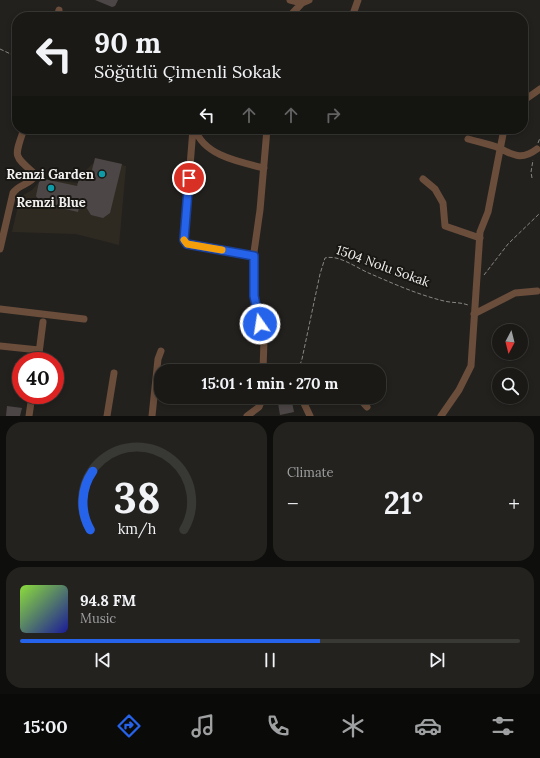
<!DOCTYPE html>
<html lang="en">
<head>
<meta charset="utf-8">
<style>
  body { margin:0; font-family:Lora,serif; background:#23221f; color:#f1f3f6; height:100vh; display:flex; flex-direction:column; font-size:15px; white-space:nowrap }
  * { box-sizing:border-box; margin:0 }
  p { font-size:13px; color:#9fa0a1 }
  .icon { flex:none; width:22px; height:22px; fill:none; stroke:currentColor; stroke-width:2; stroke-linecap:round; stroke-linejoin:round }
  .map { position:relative; height:416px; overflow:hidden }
  .drawer { display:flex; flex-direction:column; gap:6px; padding:6px; background:#0e0e0c; flex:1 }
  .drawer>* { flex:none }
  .top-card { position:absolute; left:12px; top:12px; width:516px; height:122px; border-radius:16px; box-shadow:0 2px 6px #0003,0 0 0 1px #383835; background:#1a1916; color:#f1f3f6; overflow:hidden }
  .needle { width:26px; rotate:187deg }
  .tools { position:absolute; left:492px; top:324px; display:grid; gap:8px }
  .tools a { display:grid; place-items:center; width:36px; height:36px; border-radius:50%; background:#1a1916; box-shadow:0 2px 6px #0003,0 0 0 1px #383835; font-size:20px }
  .speed { position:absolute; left:12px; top:352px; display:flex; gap:8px; font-size:20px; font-weight:700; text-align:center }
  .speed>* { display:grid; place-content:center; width:52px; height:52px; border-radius:50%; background:#1a1916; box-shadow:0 2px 6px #0003,0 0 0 1px #383835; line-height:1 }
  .speed .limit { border:6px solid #d22; background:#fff; color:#111 }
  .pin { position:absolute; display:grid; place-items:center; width:34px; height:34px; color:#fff; margin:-17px; border:2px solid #fff; border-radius:50%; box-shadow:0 1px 4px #0007 }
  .me { position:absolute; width:44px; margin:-22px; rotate:347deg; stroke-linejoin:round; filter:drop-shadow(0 0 3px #0008) }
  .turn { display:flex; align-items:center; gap:14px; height:84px; padding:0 16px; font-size:18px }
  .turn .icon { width:52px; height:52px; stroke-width:2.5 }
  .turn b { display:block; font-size:28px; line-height:34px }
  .lanes { display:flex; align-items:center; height:38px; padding:0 16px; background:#0003; justify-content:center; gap:20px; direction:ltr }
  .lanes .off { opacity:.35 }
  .big { font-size:30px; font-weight:700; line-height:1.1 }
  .drawer .card { flex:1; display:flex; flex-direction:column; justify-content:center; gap:6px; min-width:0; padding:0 14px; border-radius:16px; background:#23221f }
  .drawer .dial { align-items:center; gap:0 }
  .dial svg { height:104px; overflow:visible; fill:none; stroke:#383835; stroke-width:7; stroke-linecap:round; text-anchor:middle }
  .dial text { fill:#f1f3f6; stroke:none }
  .song { display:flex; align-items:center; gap:12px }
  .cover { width:48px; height:48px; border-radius:6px; background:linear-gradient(135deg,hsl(90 70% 55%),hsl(240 70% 35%)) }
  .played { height:4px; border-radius:2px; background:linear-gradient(90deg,#2563eb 60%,#383835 60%) }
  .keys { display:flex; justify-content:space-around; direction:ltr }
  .heat { display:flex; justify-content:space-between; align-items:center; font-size:22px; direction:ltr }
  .drawer .tiles { flex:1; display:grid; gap:6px; grid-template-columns:1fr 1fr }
  .card:last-child { grid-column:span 2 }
  .trip { position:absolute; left:154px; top:364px; width:232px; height:40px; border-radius:16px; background:#1a1916; box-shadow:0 2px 6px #0003,0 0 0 1px #383835; font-weight:700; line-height:40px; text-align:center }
  .tabs { display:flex; height:64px; justify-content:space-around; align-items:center; background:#0a0a09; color:#9fa0a1 }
  .tabs .icon { width:28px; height:28px }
  .tabs .selected { color:#2563eb }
  .tabs b { font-size:18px; color:#f1f3f6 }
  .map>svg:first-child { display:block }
  .built { fill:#2f2a21 }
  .building { fill:#4c4746 }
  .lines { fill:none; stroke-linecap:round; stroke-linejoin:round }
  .path { stroke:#888784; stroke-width:1; stroke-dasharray:4 2; stroke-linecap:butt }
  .minor { stroke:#6a4d3b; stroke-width:7 }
  .route-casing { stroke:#184099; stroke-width:10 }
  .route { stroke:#2563eb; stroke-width:7 }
  .slow { stroke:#f59e0b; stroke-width:7 }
  .culture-dot { fill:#0f9aa8; stroke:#191714; stroke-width:1.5 }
  .labels { text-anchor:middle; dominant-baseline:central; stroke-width:4; stroke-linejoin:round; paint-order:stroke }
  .poi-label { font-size:13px; font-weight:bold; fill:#f2f1ef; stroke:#191714; text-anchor:end }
  .street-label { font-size:13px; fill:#f2f1ef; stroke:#191714 }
</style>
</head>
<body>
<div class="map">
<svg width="540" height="416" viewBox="0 0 540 416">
  <rect width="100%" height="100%" fill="#23211e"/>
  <!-- built -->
  <path class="built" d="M97,160l29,6 -7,79 -43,-11 -64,-2 8,-35 12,-7 10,-11 36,4 7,-12z"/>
  <!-- building -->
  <path class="building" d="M95,0h23l-3,6 -3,1z
    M95,158l27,6 -12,49 -7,5 -12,-3 -10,-16 -3,13 -13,-3 2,-10 -14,8 -10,-2 -7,-9 3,-14 5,-3 33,7 3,-11 11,-1z
    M15,363l6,1v15l-8,-1z
    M277,397h14l3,15 -14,3z
    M7,406l15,2 -2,8h-14z"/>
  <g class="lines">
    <!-- path -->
    <path class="path" d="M0,49l17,8
      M538,143l2,-5
      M532,178l-1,-6 2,-12
      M484,275l24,-31 32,-31
      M298,371l4,-12 18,-85 5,-16c14,-4 33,11 46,16 23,10 48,21 73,27 8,2 16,1 24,4"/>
    <!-- minor -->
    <path class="minor" d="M290,0l12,3
      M57,17l2,-7
      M289,17l13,-14 7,-3
      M352,17l6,-17
      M523,101l17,-12
      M193,129l-9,111 3,4 67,12
      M195,129c9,27 45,33 69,39
      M468,139c10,3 21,5 31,9 15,7 22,13 38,1
      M423,179l12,10 8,14 2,23 35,12
      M0,249l13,-56c6,-9 17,-8 23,-18 -23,-20 -22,-17 -12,-46
      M0,309l84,10
      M474,314l41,-21 22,-2
      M0,346l39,4
      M38,361l5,-39
      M263,371l1,-32 -10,-43 -1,-37 7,-49 7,-81
      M301,397l9,19
      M358,397l9,10
      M29,416l3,-21
      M107,416l7,-43
      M152,416l6,-57 3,-8
      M247,416l12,-9 4,-10
      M441,416l18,-26 12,-24 9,-134 8,-20 16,-83"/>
  </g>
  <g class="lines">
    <defs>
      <path id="route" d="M189,178l-5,62 3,4 67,12v40l6,28"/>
    </defs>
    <!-- route casing -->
    <use href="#route" class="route-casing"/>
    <!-- route -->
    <use href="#route" class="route"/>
    <!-- slow -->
    <path class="slow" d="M184,240l3,4 35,6"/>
  </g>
  <!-- markers -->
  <g class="culture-dot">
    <circle cx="102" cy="174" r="4"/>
    <circle cx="51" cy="188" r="4"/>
  </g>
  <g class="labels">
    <!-- poi labels -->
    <g class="poi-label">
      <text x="94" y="174">Remzi Garden</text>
      <text x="51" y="202" text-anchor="middle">Remzi Blue</text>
    </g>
    <!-- street labels -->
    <g class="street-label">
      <text transform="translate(383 266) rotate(20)">1504 Nolu Sokak</text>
    </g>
  </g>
</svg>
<div class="tools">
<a><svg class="needle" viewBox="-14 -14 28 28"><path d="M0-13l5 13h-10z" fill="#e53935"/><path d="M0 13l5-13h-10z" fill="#9fa0a1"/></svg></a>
<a><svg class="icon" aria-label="search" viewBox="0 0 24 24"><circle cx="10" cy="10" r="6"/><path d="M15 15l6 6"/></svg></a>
</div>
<div class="speed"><div class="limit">40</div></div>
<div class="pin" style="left:189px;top:178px;background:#d93025"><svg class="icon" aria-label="arrive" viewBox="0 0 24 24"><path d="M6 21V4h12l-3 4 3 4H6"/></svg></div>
<svg class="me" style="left:260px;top:324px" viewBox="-20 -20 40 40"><circle r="17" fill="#2563eb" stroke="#fff" stroke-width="3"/><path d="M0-11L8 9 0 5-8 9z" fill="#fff"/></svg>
<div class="trip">15:01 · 1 min · 270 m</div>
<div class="top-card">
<div class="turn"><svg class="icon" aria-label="left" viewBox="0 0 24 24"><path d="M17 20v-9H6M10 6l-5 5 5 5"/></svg><div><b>90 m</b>Söğütlü Çimenli Sokak</div></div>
<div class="lanes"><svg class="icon" aria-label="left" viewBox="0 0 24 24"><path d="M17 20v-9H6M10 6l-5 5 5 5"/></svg><svg class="icon off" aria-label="ahead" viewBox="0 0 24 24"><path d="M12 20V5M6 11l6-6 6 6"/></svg><svg class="icon off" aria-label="ahead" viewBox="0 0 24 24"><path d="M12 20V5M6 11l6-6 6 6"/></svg><svg class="icon off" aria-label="right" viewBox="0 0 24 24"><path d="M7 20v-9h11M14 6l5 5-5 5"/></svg></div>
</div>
</div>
<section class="drawer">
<div class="tiles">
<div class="card dial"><svg viewBox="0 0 100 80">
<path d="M14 69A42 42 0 1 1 86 69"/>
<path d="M14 69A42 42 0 0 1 16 24" stroke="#2563eb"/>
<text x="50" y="56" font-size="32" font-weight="700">38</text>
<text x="50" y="72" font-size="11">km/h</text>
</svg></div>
<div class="card"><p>Climate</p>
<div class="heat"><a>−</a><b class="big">21°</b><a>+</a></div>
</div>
<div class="card">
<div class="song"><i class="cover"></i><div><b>94.8 FM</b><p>Music</p></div></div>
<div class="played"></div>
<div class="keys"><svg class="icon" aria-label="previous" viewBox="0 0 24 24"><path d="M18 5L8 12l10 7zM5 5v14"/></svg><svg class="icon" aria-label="pause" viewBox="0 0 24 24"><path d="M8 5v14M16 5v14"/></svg><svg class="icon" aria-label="next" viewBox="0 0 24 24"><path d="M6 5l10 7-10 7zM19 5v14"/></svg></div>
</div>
</div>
</section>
<nav class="tabs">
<b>15:00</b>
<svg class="icon selected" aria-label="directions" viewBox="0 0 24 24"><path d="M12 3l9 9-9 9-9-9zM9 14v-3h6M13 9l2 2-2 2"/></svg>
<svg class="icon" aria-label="music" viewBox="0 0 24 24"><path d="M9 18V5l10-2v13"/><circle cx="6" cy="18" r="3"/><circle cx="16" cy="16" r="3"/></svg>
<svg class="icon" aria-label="phone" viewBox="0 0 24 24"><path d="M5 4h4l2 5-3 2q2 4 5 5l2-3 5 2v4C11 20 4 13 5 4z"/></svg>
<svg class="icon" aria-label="climate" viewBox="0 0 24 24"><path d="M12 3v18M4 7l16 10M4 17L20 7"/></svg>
<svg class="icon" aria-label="car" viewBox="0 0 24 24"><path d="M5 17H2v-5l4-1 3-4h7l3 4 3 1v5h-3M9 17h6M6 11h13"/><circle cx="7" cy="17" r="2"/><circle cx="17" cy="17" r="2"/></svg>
<svg class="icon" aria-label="filters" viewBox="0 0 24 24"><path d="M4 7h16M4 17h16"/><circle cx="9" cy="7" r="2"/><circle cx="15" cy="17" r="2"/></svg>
</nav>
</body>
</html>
